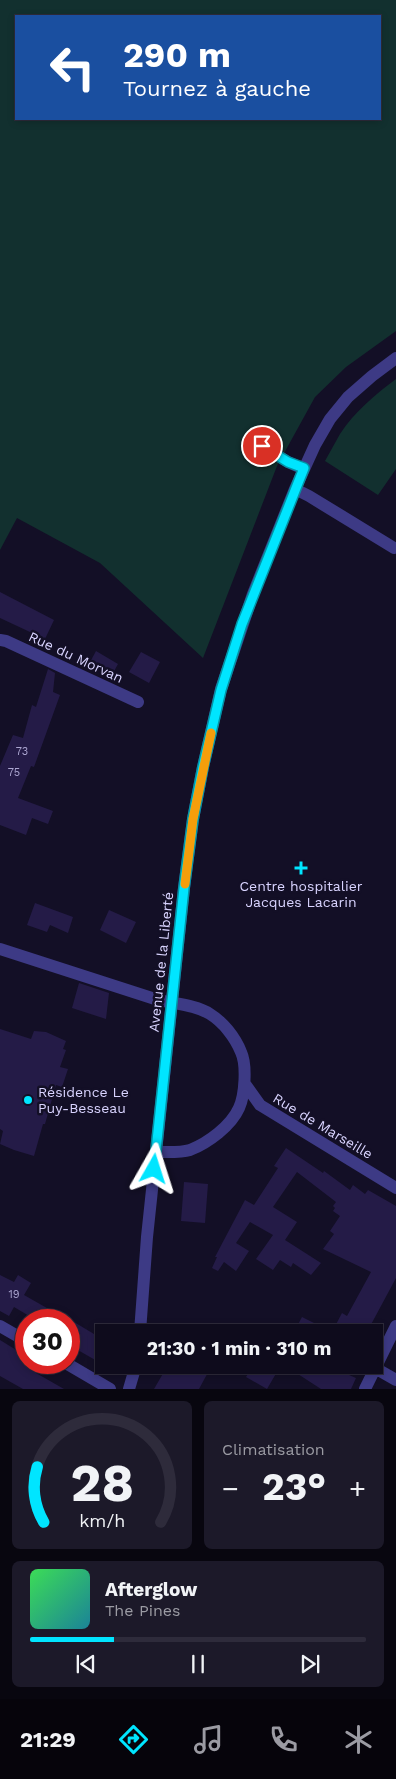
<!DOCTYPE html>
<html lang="fr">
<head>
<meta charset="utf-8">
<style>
  body { margin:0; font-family:"Work Sans",sans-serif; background:#1c1929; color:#f1f3f6; height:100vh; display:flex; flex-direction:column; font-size:19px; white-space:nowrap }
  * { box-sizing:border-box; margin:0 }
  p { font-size:16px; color:#9b9ba3 }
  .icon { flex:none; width:28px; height:28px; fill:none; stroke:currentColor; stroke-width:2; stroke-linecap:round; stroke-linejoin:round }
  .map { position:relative; height:1389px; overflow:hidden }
  .panel { display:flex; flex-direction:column; gap:12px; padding:12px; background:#08060f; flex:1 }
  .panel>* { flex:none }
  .guide { position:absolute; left:15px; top:15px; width:366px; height:105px; border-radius:0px; box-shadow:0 2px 8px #0003,0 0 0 1px #2e2b3b; background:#1a4fa0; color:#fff; overflow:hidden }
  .speed { position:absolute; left:15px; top:1309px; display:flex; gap:10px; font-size:25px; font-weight:700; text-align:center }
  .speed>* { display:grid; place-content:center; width:65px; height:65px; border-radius:50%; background:#0e0b1c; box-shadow:0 2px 8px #0003,0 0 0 1px #2e2b3b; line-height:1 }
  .speed .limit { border:8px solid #d22; background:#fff; color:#111 }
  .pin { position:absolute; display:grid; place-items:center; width:42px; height:42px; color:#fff; margin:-21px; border:2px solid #fff; border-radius:50%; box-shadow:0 1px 5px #0007 }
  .me { position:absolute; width:55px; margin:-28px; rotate:6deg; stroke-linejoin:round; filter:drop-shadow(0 0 4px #0008) }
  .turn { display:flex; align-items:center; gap:18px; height:105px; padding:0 25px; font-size:22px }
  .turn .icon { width:65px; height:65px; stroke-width:2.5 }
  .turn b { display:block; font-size:35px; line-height:42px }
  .big { font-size:38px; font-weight:700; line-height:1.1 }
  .panel .card { flex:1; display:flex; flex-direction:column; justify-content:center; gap:8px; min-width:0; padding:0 18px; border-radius:8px; background:#1c1929 }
  .panel .dial { align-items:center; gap:0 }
  .dial svg { height:130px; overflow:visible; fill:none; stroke:#2e2b3b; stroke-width:7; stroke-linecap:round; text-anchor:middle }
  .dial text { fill:#f1f3f6; stroke:none }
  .song { display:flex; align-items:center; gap:15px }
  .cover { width:60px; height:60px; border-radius:8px; background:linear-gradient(135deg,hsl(130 70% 55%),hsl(190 70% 35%)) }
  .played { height:5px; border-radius:2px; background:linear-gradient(90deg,#00e5ff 25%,#2e2b3b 25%) }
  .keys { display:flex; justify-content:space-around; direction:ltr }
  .heat { display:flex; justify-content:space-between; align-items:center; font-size:28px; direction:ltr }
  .panel .tiles { flex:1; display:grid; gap:12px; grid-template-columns:1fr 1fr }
  .card:last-child { grid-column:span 2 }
  .trip { position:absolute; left:95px; top:1324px; width:288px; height:50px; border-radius:0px; background:#0e0b1c; box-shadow:0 2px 8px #0003,0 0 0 1px #2e2b3b; font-weight:700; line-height:50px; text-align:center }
  .tabs { display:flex; height:80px; justify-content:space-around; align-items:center; background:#06040b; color:#9b9ba3 }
  .tabs .icon { width:35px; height:35px }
  .tabs .active { color:#00e5ff }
  .tabs b { font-size:22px; color:#f1f3f6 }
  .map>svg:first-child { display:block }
  .green { fill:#12302f; fill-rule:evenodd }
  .building { fill:#241b47 }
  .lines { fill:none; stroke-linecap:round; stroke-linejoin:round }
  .minor { stroke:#3d3a85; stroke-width:12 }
  .route-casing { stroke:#0095a6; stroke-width:12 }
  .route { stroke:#00e5ff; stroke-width:9 }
  .slow { stroke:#f59e0b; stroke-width:9 }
  .poi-dot { fill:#00e5ff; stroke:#130f26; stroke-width:2 }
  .labels { text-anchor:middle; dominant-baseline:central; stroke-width:5; stroke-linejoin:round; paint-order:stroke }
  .number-label { font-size:11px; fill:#aca6d1 }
  .street-label { font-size:14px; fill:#d9d4ff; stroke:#130f26 }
  .poi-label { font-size:14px; fill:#d9d4ff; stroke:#130f26 }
</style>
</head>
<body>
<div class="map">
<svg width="396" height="1389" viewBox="0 0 396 1389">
  <rect width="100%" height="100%" fill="#130f26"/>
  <!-- green -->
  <path class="green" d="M0,0h396v331l-50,36 -31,30 -38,69 -74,192 -103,-95 -83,-45 -17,32zM16,16h364v103h-364z
    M396,379v90l-18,26 -53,-34c5,-9 10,-18 15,-27 14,-22 36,-40 56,-55z"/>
  <!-- building -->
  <path class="building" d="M0,592l54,28 -9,19 -45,-21z
    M96,651l22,13 -6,11 -23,-11z
    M141,652l19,10 -11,21 -20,-11z
    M48,669l7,4 -2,19 7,3 -26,72 -3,-1 -13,32 35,13 -5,13 -16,-6 -6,17 -26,-10v-59l13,-31 10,3 9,-33 4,2z
    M35,903l38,14 -5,16 -18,-8 -3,7 -20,-7z
    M109,910l27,12 -10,21 -26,-13z
    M79,983l30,10 -3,26 -34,-11z
    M0,1029l31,10 3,-8 12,1 20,9 -3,8 3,1 -6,17 8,2 -6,18 -6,-2 -11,39h-2l-9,32 -20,-6 -14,-6 3,-13 -3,-2z
    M286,1148l37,25 1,-2 26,19 3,-5 12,9 3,-4 28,16v72l-29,54h-73l8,-15 30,15 10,-19 5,3 24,-44 -48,-23 11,-15 -4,-3 10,-15 -7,-5 2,-3 -2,-2 3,-4 -39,-30 -24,35 24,15 -12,18 36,23 -10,12 -18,-12 -2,4 -11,-7 -7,10 -17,-11 17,-24 -23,-13 -14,21 13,8 -13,20 -12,-9 -6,9 -6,-3 5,-11h-2l30,-57 9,5 24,-37 -4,-2z
    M184,1182l24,2 -3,39 -24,-2z
    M0,1275l14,7 4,-7 13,8 -7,12 44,25h-32l-22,-13 -5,9 -9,-5z
    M69,1319l35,21v25l-35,-20z
    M0,1340l26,16v6h17l-7,11 28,16h-41l-23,-13z
    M168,1365h44l-13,24h-45z
    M254,1365h27l-14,24 -21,-12z
    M284,1365h70l-5,10 7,3 -5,11h-30z"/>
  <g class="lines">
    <!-- minor -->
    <path class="minor" d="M262,446l26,16 16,7
      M295,489l14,7 85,52
      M0,640l6,1 132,61
      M0,949l155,50c17,5 39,5 55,15 13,8 25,23 31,38 6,13 4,43 -2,56 -8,18 -31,35 -49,42 -10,3 -23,2 -34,2
      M245,1084l15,21 136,83
      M0,1326l26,15
      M140,1332l7,-95 37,-349 9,-69 10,-52 18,-78 32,-95 42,-105 20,-44 15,-26 18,-22 24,-21 24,-18
      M64,1362l46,27
      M375,1368l21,12
      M129,1389l7,-24
      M365,1389l31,-63"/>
  </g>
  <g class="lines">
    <defs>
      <path id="route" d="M154,1169l30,-281 9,-69 10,-52 18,-77 21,-66 62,-156 -16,-6 -26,-16"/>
    </defs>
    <!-- route casing -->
    <use href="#route" class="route-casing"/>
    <!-- route -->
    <use href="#route" class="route"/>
    <!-- slow -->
    <path class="slow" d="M185,884l8,-65 18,-86"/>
  </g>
  <!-- markers -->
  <g class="poi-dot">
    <path d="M298.5 860.5h5v5h5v5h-5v5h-5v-5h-5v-5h5z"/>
    <circle cx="28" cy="1100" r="5"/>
  </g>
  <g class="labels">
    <!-- number labels -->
    <g class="number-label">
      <text x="22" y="751">73</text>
      <text x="14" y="772">75</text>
      <text x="14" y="1294">19</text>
    </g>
    <!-- street labels -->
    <g class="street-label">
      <text transform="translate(76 657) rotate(25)">Rue du Morvan</text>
      <text transform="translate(161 962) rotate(-84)">Avenue de la Liberté</text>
      <text transform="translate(323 1126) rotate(31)">Rue de Marseille</text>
    </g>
    <!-- poi labels -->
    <g class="poi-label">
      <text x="301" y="886">Centre hospitalier<tspan x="301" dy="16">Jacques Lacarin</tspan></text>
      <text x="38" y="1092" text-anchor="start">Résidence Le<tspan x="38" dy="16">Puy-Besseau</tspan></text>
    </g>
  </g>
</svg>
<div class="speed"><div class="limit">30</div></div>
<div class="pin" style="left:262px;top:446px;background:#d93025"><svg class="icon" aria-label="arrive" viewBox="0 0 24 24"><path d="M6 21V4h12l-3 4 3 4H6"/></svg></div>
<svg class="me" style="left:154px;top:1169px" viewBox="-20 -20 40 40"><path d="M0-17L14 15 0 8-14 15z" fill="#00e5ff" stroke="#fff" stroke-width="4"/></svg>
<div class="trip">21:30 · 1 min · 310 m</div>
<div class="guide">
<div class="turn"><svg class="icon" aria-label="left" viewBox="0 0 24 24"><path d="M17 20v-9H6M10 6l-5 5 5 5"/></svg><div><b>290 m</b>Tournez à gauche</div></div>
</div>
</div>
<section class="panel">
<div class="tiles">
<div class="card dial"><svg viewBox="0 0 100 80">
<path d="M14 69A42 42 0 1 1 86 69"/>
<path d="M14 69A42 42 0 0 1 10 35" stroke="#00e5ff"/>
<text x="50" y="56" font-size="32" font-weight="700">28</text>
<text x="50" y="72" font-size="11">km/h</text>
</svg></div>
<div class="card"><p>Climatisation</p>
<div class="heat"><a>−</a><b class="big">23°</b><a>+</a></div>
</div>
<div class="card">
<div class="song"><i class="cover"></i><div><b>Afterglow</b><p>The Pines</p></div></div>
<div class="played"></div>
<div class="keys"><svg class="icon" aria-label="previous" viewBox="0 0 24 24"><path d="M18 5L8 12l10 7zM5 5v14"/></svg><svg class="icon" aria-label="pause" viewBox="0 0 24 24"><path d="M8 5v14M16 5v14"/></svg><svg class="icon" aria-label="next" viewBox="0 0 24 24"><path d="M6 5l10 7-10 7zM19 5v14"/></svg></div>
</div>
</div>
</section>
<nav class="tabs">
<b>21:29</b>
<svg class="icon active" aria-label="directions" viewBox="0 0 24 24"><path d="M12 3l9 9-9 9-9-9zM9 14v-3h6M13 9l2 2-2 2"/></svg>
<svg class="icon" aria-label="music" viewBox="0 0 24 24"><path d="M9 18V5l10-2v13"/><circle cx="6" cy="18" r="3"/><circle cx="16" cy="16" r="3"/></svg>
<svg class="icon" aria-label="phone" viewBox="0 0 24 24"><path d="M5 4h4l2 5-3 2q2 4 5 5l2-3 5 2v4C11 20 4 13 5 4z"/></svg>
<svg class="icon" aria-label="climate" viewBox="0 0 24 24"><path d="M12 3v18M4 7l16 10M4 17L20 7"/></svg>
</nav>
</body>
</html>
